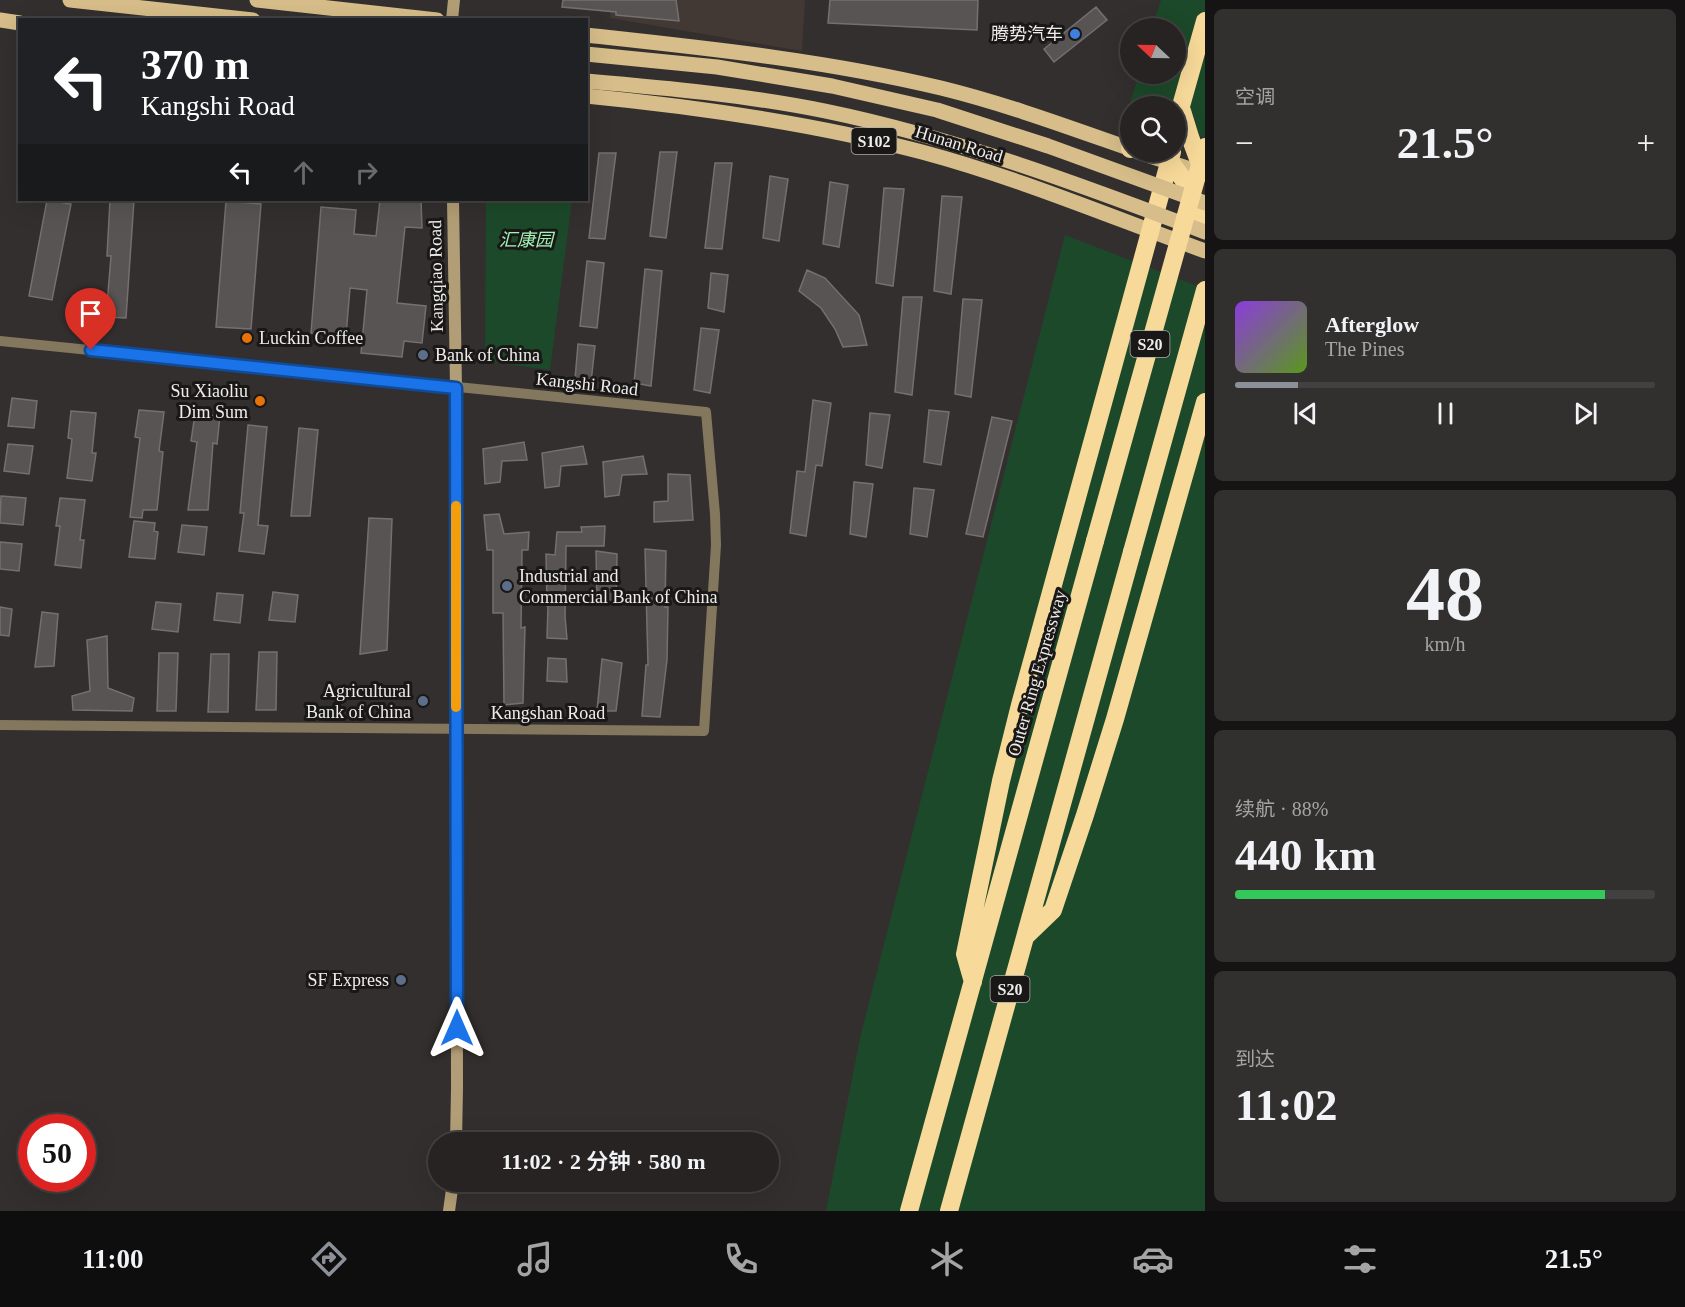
<!DOCTYPE html>
<html lang="zh">
<head>
<meta charset="utf-8">
<style>
  body { margin:0; font-family:"Times New Roman","Noto Sans SC",serif; background:#322f2f; color:#f1f3f6; height:100vh; display:flex; flex-direction:column; font-size:22px; white-space:nowrap }
  * { box-sizing:border-box; margin:0 }
  p { font-size:20px; color:#a4a4a5 }
  .icon { flex:none; width:33px; height:33px; fill:none; stroke:currentColor; stroke-width:2; stroke-linecap:round; stroke-linejoin:round }
  .map { position:relative; flex:1; overflow:hidden }
  .details { display:flex; flex-direction:column; gap:9px; padding:9px; background:#151313; width:480px }
  .details>* { flex:none }
  .hud { position:absolute; left:18px; top:18px; width:570px; height:183px; border-radius:0px; box-shadow:0 6px 24px #0002,0 0 0 2px #424040; background:#202124; color:#fff; overflow:hidden }
  .needle { width:39px; rotate:292deg }
  .buttons { position:absolute; left:1120px; top:18px; display:grid; gap:12px }
  .buttons a { display:grid; place-items:center; width:66px; height:66px; border-radius:50%; background:#262322; box-shadow:0 6px 24px #0002,0 0 0 2px #424040; font-size:30px }
  .speed { position:absolute; left:18px; top:1114px; display:flex; gap:12px; font-size:30px; font-weight:700; text-align:center }
  .speed>* { display:grid; place-content:center; width:78px; height:78px; border-radius:50%; background:#262322; box-shadow:0 6px 24px #0002,0 0 0 2px #424040; line-height:1 }
  .speed .limit { border:9px solid #d22; background:#fff; color:#111 }
  .pin { position:absolute; display:grid; place-items:center; width:51px; height:51px; color:#fff; margin:-62px -26px; border-radius:50% 50% 50% 0; rotate:-45deg; box-shadow:0 0 6px #0007 }
  .pin .icon { rotate:45deg }
  .me { position:absolute; width:66px; margin:-33px; rotate:0deg; stroke-linejoin:round; filter:drop-shadow(0 0 4px #0008) }
  .turn { display:flex; align-items:center; gap:21px; height:126px; padding:0 24px; font-size:27px }
  .turn .icon { width:78px; height:78px; stroke-width:2.5 }
  .turn b { display:block; font-size:42px; line-height:51px }
  .lanes { display:flex; align-items:center; height:57px; padding:0 24px; background:#0003; justify-content:center; gap:30px; direction:ltr }
  .lanes .off { opacity:.35 }
  .big { font-size:45px; font-weight:600; line-height:1.1 }
  .details .widget { flex:1; display:flex; flex-direction:column; justify-content:center; gap:9px; min-width:0; padding:0 21px; border-radius:9px; background:#322f2f }
  .details .dial { align-items:center; gap:0 }
  .dial b { font-size:78px; line-height:1 }
  .song { display:flex; align-items:center; gap:18px }
  .cover { width:72px; height:72px; border-radius:9px; background:linear-gradient(135deg,hsl(270 70% 55%),hsl(90 70% 35%)) }
  .played { height:6px; border-radius:3px; background:linear-gradient(90deg,#8c9099 15%,#424040 15%) }
  .keys { display:flex; justify-content:space-around; direction:ltr }
  .heat { display:flex; justify-content:space-between; align-items:center; font-size:33px; direction:ltr }
  .charge { height:9px; border-radius:4px; background:linear-gradient(90deg,#34c759 88%,#424040 0) }
  .trip { position:absolute; left:428px; top:1132px; width:351px; height:60px; border-radius:30px; background:#262322; box-shadow:0 6px 24px #0002,0 0 0 2px #424040; font-weight:600; line-height:60px; text-align:center }
  .tab-bar { display:flex; height:96px; justify-content:space-around; align-items:center; background:#0f0e0e; color:#a4a4a5 }
  .tab-bar .icon { width:42px; height:42px }
  .tab-bar .selected { color:#8c9099 }
  .tab-bar b { font-size:27px; color:#f1f3f6 }
  main { display:flex; flex:1; min-height:0 }
  .map>svg:first-child { display:block }
  .built { fill:#423834 }
  .green { fill:#1c4929 }
  .building { fill:#585453; stroke:#75706f; stroke-width:1.5 }
  .lines { fill:none; stroke-linecap:round; stroke-linejoin:round }
  .minor { stroke:#83775e; stroke-width:10 }
  .secondary { stroke:#b29e76; stroke-width:12 }
  .primary { stroke:#d6bd89; stroke-width:15 }
  .motorway { stroke:#f7d999; stroke-width:18 }
  .primary-bridge { stroke:#d6bd89; stroke-width:15 }
  .motorway-bridge { stroke:#f7d999; stroke-width:18 }
  .route-casing { stroke:#114b97; stroke-width:15 }
  .route { stroke:#1a73e8; stroke-width:10 }
  .slow { stroke:#f59e0b; stroke-width:10 }
  .shop-dot { fill:#3f7fe0; stroke:#191817; stroke-width:2 }
  .food-dot { fill:#e8710a; stroke:#191817; stroke-width:2 }
  .service-dot { fill:#5c6f8a; stroke:#191817; stroke-width:2 }
  .labels { text-anchor:middle; dominant-baseline:central; stroke-width:6; stroke-linejoin:round; paint-order:stroke }
  .shield { fill:#191817; stroke:#afacab; stroke-width:1.5 }
  .shield-label { font-size:16px; font-weight:bold; fill:#efeceb }
  .poi-label { font-size:18px; fill:#efeceb; stroke:#191817; text-anchor:end }
  .street-label { font-size:18px; fill:#efeceb; stroke:#191817 }
  .park-label { font-size:18px; font-style:italic; fill:#a1f3b4; stroke:#191817 }
</style>
</head>
<body>
<main>
<div class="map">
<svg width="1205" height="1211" viewBox="0 0 1205 1211">
  <rect width="100%" height="100%" fill="#332f2e"/>
  <!-- built -->
  <path class="built" d="M611,0h194l-3,51 -192,-33z"/>
  <!-- green -->
  <path class="green" d="M1161,0h44v138l-29,-12v-20h-47l10,-32h37v-46h-24z
    M486,200h86l-22,170 -65,-9z
    M1065,235l140,54v922h-379l34,-173z"/>
  <!-- building -->
  <path class="building" d="M563,0h113l3,21 -63,-6v-3l-54,-5z
    M830,0h148l-1,30 -149,-7z
    M1096,7l11,13 -53,42 -10,-13z
    M660,152h17l-11,86 -16,-2z
    M599,153h17l-11,86 -16,-1z
    M715,163h17l-10,86 -17,-1z
    M770,176l18,3 -9,62 -16,-3z
    M830,182l18,3 -9,62 -16,-3z
    M884,188l20,1 -11,97 -17,-3z
    M942,196l20,1 -11,97 -17,-3z
    M47,200l24,4 -19,96 -23,-4z
    M110,200h24l-8,118 -20,-1 5,-61h-4z
    M380,200h41l1,28 -17,-1 -8,76 29,3 -4,37 -18,-2 -2,16 -41,-4 6,-63 -17,-2 -4,47 -35,-2 10,-126 35,3 -2,24 22,2z
    M226,201l35,3 -10,125 -35,-2z
    M587,261l17,2 -7,65 -17,-2z
    M645,269l17,2 -11,115 -17,-3z
    M807,270l18,8 34,37 8,30 -24,2 -8,-18 -14,-21 -22,-17z
    M711,273l17,2 -4,37 -16,-4z
    M903,297h19l-10,98 -17,-3z
    M963,299l19,1 -11,97 -16,-3z
    M701,328l18,2 -9,63 -16,-3z
    M578,344l17,2 -4,36 -16,-3z
    M12,398l25,3 -3,27 -26,-2z
    M813,400l18,3 -9,63 -6,-1 -10,71 -16,-3 7,-62 8,1z
    M139,410l25,2 -5,39 4,1 -6,58h-14l-1,8 -12,-1 10,-79 -5,-1z
    M929,410l20,2 -8,53 -17,-3z
    M71,411l25,2 -4,40h4l-4,28 -25,-3 5,-39 -4,-1z
    M870,413l20,2 -8,53 -16,-3z
    M195,414l25,2 -3,28 -4,-1 -5,67h-20l9,-68 -6,-1z
    M992,417l20,4 -29,116 -17,-3z
    M248,425l19,2 -9,98 10,1 -4,28 -25,-3 5,-38h-4z
    M299,428l19,2 -8,86h-19z
    M524,442l3,18 -25,1 -2,21 -15,2 -2,-35z
    M8,444l25,2 -4,28 -25,-3z
    M583,446l4,18 -26,2 -2,20 -14,2 -3,-35z
    M643,456l4,18 -25,1 -3,20 -14,2 -2,-35z
    M668,474l22,1 3,45 -39,2v-20l14,-1z
    M854,482l19,2 -7,53 -16,-3z
    M914,488l20,2 -7,47 -17,-3z
    M1,496l25,2 -3,27 -23,-2z
    M60,498l25,2 -5,40h4l-3,28 -26,-3 5,-39h-4z
    M499,514l5,20 25,-2 -1,18h-6l-1,78 4,-1 -2,76 -19,2 -1,-92h-10v-63h-6l-3,-35z
    M369,518l23,1 -5,131 -27,4z
    M134,521l21,2 -1,8 4,1 -3,27 -26,-2z
    M182,525l25,2 -3,28 -26,-3z
    M605,526l-1,20h-38l-1,70 2,23 -20,-1 1,-32h-1l-1,-52 9,1 2,-23h25l-1,-5z
    M0,542l22,2 -3,27 -19,-2z
    M645,549l21,2 -1,56h3l-1,53 -7,57 -18,-1 4,-51h2z
    M596,551l21,3 -1,49 -19,1z
    M273,592l25,3 -3,27 -26,-2z
    M217,593l26,2 -3,28 -26,-3z
    M156,602l25,2 -3,28 -26,-3z
    M0,607l12,2 -3,27 -9,-1z
    M42,612l16,2 -4,52 -19,1z
    M107,636l1,52 26,10 -2,13 -59,-1 -1,-14 18,-5 -3,-51z
    M259,652h18l-1,58h-20z
    M159,653h19l-2,58h-19z
    M211,654h18l-1,58h-20z
    M548,658l18,1 1,23 -20,-1z
    M602,659l20,4 -6,48h-19z"/>
  <g class="lines">
    <!-- minor -->
    <path class="minor" d="M0,341l706,71 9,102 1,31 -12,186 -704,-6"/>
    <!-- secondary -->
    <path class="secondary" d="M452,20l2,-20
      M453,200l3,188 1,700 -1,55
      M449,1211l4,-29"/>
    <!-- primary -->
    <path class="primary" d="M70,0l183,20
      M257,0l180,20
      M0,20l20,3
      M586,35c119,13 238,25 355,53 65,16 127,39 190,61
      M586,96c113,11 226,27 336,56 97,26 189,65 283,99
      M1138,152l67,22"/>
    <!-- motorway -->
    <path class="motorway" d="M1182,111l8,26 13,35
      M1176,130l5,-24 24,-85
      M1130,149h1
      M1170,161l15,21 20,44
      M1026,936l27,-26 32,-95 30,-96 90,-317
      M973,982l-8,-28 36,-173 19,-76 152,-553
      M909,1211l186,-670
      M949,1211l183,-659"/>
    <!-- primary-bridge -->
    <path class="primary-bridge" d="M586,54l131,13 115,19 105,24 111,36 157,57
      M586,81c80,7 160,14 239,30 131,27 256,74 380,121"/>
    <!-- motorway-bridge -->
    <path class="motorway-bridge" d="M1095,541l110,-394
      M1132,552l73,-262"/>
  </g>
  <g class="lines">
    <defs>
      <path id="route" d="M91,350l365,38 1,640"/>
    </defs>
    <!-- route casing -->
    <use href="#route" class="route-casing"/>
    <!-- route -->
    <use href="#route" class="route"/>
    <!-- slow -->
    <path class="slow" d="M456,506v201"/>
  </g>
  <!-- markers -->
  <circle class="shop-dot" cx="1075" cy="34" r="6"/>
  <g class="food-dot">
    <circle cx="247" cy="338" r="6"/>
    <circle cx="260" cy="401" r="6"/>
  </g>
  <g class="service-dot">
    <circle cx="423" cy="355" r="6"/>
    <circle cx="507" cy="586" r="6"/>
    <circle cx="423" cy="701" r="6"/>
    <circle cx="401" cy="980" r="6"/>
  </g>
  <g class="labels">
    <!-- shield labels -->
    <g class="shield">
      <rect x="851.5" y="128" width="45" height="26" rx="4.5"/>
      <rect x="1130.5" y="331" width="39" height="26" rx="4.5"/>
      <rect x="990.5" y="976" width="39" height="26" rx="4.5"/>
    </g>
    <g class="shield-label">
      <text x="874" y="141">S102</text>
      <text x="1150" y="344">S20</text>
      <text x="1010" y="989">S20</text>
    </g>
    <!-- poi labels -->
    <g class="poi-label">
      <text x="1063" y="34">腾势汽车</text>
      <text x="259" y="338" text-anchor="start">Luckin Coffee</text>
      <text x="435" y="355" text-anchor="start">Bank of China</text>
      <text x="248" y="391">Su Xiaoliu<tspan x="248" dy="21">Dim Sum</tspan></text>
      <text x="519" y="576" text-anchor="start">Industrial and<tspan x="519" dy="21">Commercial Bank of China</tspan></text>
      <text x="411" y="691">Agricultural<tspan x="411" dy="21">Bank of China</tspan></text>
      <text x="389" y="980">SF Express</text>
    </g>
    <!-- street labels -->
    <g class="street-label">
      <text transform="translate(959 144) rotate(17)">Hunan Road</text>
      <text transform="translate(436 276) rotate(-91)">Kangqiao Road</text>
      <text transform="translate(587 384) rotate(6)">Kangshi Road</text>
      <text transform="translate(1037 673) rotate(-74)">Outer Ring Expressway</text>
      <text x="548" y="713">Kangshan Road</text>
    </g>
    <!-- park labels -->
    <g class="park-label">
      <text x="526" y="240">汇康园</text>
    </g>
  </g>
</svg>
<div class="buttons">
<a><svg class="needle" viewBox="-14 -14 28 28"><path d="M0-13l5 13h-10z" fill="#e53935"/><path d="M0 13l5-13h-10z" fill="#a4a4a5"/></svg></a>
<a><svg class="icon" aria-label="search" viewBox="0 0 24 24"><circle cx="10" cy="10" r="6"/><path d="M15 15l6 6"/></svg></a>
</div>
<div class="speed"><div class="limit">50</div></div>
<div class="pin" style="left:91px;top:350px;background:#d93025"><svg class="icon" aria-label="arrive" viewBox="0 0 24 24"><path d="M6 21V4h12l-3 4 3 4H6"/></svg></div>
<svg class="me" style="left:457px;top:1028px" viewBox="-20 -20 40 40"><path d="M0-17L14 15 0 8-14 15z" fill="#1a73e8" stroke="#fff" stroke-width="4"/></svg>
<div class="trip">11:02 · 2 分钟 · 580 m</div>
<div class="hud">
<div class="turn"><svg class="icon" aria-label="left" viewBox="0 0 24 24"><path d="M17 20v-9H6M10 6l-5 5 5 5"/></svg><div><b>370 m</b>Kangshi Road</div></div>
<div class="lanes"><svg class="icon" aria-label="left" viewBox="0 0 24 24"><path d="M17 20v-9H6M10 6l-5 5 5 5"/></svg><svg class="icon off" aria-label="ahead" viewBox="0 0 24 24"><path d="M12 20V5M6 11l6-6 6 6"/></svg><svg class="icon off" aria-label="right" viewBox="0 0 24 24"><path d="M7 20v-9h11M14 6l5 5-5 5"/></svg></div>
</div>
</div>
<section class="details">
<div class="widget"><p>空调</p>
<div class="heat"><a>−</a><b class="big">21.5°</b><a>+</a></div>
</div>
<div class="widget">
<div class="song"><i class="cover"></i><div><b>Afterglow</b><p>The Pines</p></div></div>
<div class="played"></div>
<div class="keys"><svg class="icon" aria-label="previous" viewBox="0 0 24 24"><path d="M18 5L8 12l10 7zM5 5v14"/></svg><svg class="icon" aria-label="pause" viewBox="0 0 24 24"><path d="M8 5v14M16 5v14"/></svg><svg class="icon" aria-label="next" viewBox="0 0 24 24"><path d="M6 5l10 7-10 7zM19 5v14"/></svg></div>
</div>
<div class="widget dial"><b>48</b><p>km/h</p></div>
<div class="widget"><p>续航 · 88%</p><b class="big">440 km</b><div class="charge"></div></div>
<div class="widget"><p>到达</p><b class="big">11:02</b></div>
</section>
</main>
<nav class="tab-bar">
<b>11:00</b>
<svg class="icon selected" aria-label="directions" viewBox="0 0 24 24"><path d="M12 3l9 9-9 9-9-9zM9 14v-3h6M13 9l2 2-2 2"/></svg>
<svg class="icon" aria-label="music" viewBox="0 0 24 24"><path d="M9 18V5l10-2v13"/><circle cx="6" cy="18" r="3"/><circle cx="16" cy="16" r="3"/></svg>
<svg class="icon" aria-label="phone" viewBox="0 0 24 24"><path d="M5 4h4l2 5-3 2q2 4 5 5l2-3 5 2v4C11 20 4 13 5 4z"/></svg>
<svg class="icon" aria-label="climate" viewBox="0 0 24 24"><path d="M12 3v18M4 7l16 10M4 17L20 7"/></svg>
<svg class="icon" aria-label="car" viewBox="0 0 24 24"><path d="M5 17H2v-5l4-1 3-4h7l3 4 3 1v5h-3M9 17h6M6 11h13"/><circle cx="7" cy="17" r="2"/><circle cx="17" cy="17" r="2"/></svg>
<svg class="icon" aria-label="filters" viewBox="0 0 24 24"><path d="M4 7h16M4 17h16"/><circle cx="9" cy="7" r="2"/><circle cx="15" cy="17" r="2"/></svg>
<b>21.5°</b>
</nav>
</body>
</html>
